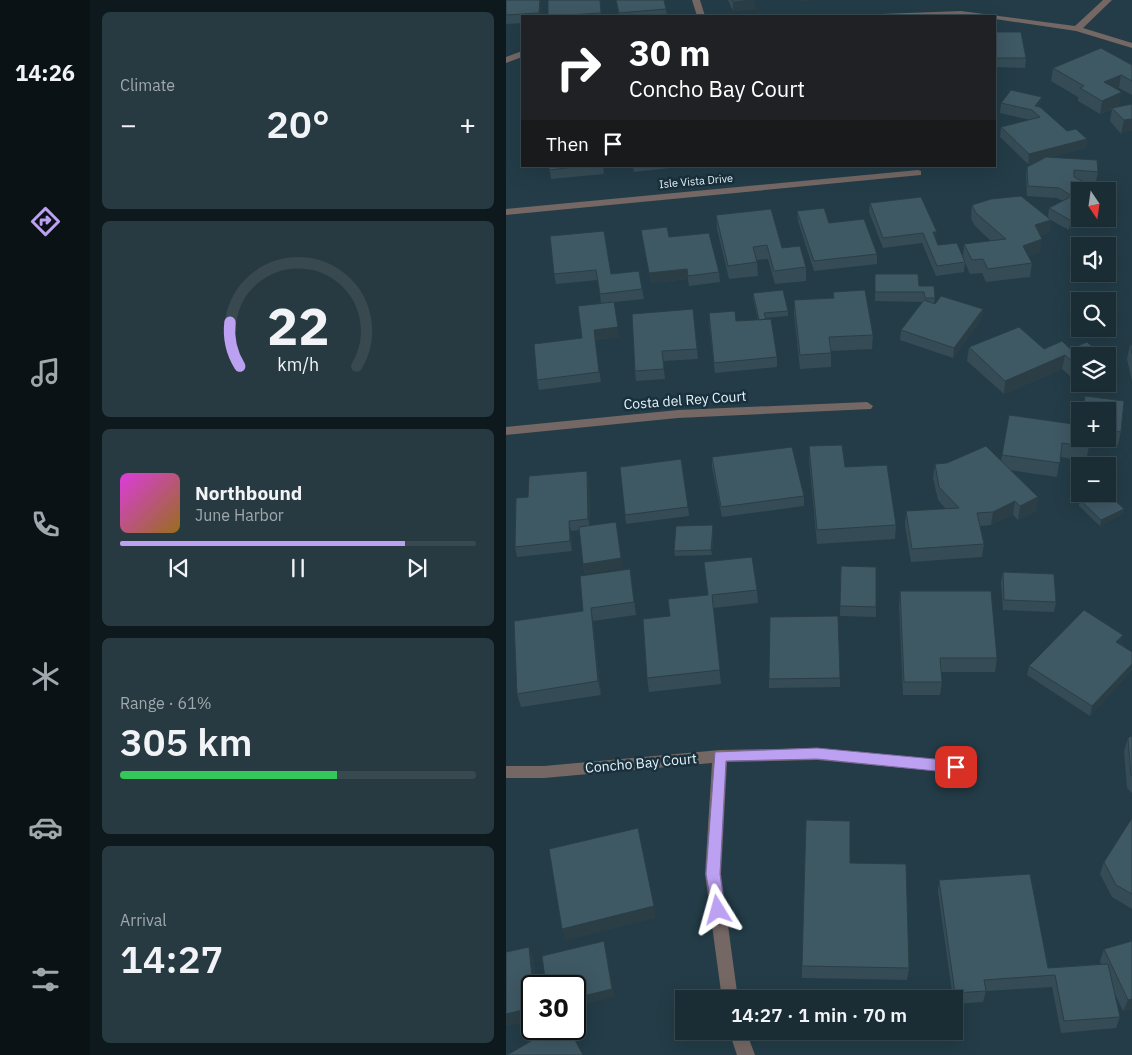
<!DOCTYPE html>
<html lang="en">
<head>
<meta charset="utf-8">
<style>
  body { margin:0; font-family:"IBM Plex Sans",sans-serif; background:#273941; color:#f1f3f6; height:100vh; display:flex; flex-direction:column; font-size:19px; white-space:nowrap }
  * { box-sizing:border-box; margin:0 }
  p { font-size:16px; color:#9fa8ad }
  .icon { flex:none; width:28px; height:28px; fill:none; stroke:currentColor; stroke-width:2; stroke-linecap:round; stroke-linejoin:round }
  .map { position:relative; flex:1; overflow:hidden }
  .side { display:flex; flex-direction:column; gap:12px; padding:12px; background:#0e191d; width:416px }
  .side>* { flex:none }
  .guide { position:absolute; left:15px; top:15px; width:475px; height:152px; border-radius:0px; box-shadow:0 5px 20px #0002,0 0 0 1px #384950; background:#202124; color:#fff; overflow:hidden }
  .needle { width:32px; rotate:167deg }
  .controls { position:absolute; left:565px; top:182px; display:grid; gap:10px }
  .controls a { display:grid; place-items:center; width:45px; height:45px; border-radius:0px; background:#1a2d35; box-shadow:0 5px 20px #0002,0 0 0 1px #384950; font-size:25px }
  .speed { position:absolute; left:15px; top:975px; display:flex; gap:10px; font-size:25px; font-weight:700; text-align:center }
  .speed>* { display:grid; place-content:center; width:65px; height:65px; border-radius:50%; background:#1a2d35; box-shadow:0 5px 20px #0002,0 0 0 1px #384950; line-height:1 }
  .speed .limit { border:2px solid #111; border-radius:8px; background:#fff; color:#111 }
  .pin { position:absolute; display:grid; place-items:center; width:42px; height:42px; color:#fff; margin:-21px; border-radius:10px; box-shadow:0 2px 8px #0006 }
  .me { position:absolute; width:55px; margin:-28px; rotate:352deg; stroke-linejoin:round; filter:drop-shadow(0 0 4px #0008) }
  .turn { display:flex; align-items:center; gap:18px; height:105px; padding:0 25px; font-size:22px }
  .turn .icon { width:65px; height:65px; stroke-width:2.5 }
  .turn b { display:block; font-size:35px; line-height:42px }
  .then { display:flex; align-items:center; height:48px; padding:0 25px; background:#0003; gap:10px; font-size:19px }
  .big { font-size:38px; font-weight:600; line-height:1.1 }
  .side .tile { flex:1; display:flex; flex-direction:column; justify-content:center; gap:8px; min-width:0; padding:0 18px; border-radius:8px; background:#273941 }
  .side .dial { align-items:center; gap:0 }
  .dial svg { height:130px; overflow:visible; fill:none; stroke:#384950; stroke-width:7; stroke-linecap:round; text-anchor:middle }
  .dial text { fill:#f1f3f6; stroke:none }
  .song { display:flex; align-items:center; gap:15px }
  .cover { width:60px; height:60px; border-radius:8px; background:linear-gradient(135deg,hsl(300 70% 55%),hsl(40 70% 35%)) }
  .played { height:5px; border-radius:2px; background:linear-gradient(90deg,#bca0f2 80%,#384950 80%) }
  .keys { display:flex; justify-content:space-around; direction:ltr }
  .heat { display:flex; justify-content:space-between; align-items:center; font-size:28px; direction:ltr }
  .charge { height:8px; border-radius:4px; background:linear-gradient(90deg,#34c759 61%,#384950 0) }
  .trip { position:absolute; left:169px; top:990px; width:288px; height:50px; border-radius:0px; background:#1a2d35; box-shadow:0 5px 20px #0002,0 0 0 1px #384950; font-weight:600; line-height:50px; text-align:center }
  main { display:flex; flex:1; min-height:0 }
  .menu { display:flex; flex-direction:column; width:90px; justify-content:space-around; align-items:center; background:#0a1215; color:#9fa8ad }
  .menu .icon { width:35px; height:35px }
  .menu .current { color:#bca0f2 }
  .menu b { font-size:22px; color:#f1f3f6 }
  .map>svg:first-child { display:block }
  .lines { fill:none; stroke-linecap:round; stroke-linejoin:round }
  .minor { fill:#746764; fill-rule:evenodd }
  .wall { fill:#354c56 }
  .shaded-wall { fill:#2b3e46 }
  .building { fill:#3e5864; stroke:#2b3e46 }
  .route { fill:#bca0f2; stroke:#7a689d }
  .labels { text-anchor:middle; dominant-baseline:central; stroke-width:5; stroke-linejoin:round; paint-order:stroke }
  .far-street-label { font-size:11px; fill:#e6f4fc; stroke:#19313c }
  .street-label { font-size:14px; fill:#e6f4fc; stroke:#19313c }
</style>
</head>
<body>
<main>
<nav class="menu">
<b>14:26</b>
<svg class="icon current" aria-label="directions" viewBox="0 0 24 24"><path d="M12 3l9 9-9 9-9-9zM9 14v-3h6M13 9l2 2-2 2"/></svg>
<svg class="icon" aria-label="music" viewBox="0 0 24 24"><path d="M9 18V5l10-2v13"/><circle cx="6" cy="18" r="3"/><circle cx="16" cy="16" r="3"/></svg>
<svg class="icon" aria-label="phone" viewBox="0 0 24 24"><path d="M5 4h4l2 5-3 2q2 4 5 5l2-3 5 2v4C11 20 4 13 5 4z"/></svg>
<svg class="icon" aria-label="climate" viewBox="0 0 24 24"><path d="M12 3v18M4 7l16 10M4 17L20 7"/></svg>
<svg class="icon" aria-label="car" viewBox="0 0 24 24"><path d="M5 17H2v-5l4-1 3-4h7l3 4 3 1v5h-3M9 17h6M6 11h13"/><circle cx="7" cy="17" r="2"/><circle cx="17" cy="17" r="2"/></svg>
<svg class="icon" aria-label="filters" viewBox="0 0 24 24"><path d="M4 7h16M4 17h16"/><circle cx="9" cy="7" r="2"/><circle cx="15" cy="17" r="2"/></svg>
</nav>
<section class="side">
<div class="tile"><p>Climate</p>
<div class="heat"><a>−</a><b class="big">20°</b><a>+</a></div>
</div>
<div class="tile dial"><svg viewBox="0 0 100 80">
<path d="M14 69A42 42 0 1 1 86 69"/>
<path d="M14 69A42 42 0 0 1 8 42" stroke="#bca0f2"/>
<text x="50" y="56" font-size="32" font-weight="700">22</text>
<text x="50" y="72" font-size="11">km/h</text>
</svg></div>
<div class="tile">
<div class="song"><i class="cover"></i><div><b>Northbound</b><p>June Harbor</p></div></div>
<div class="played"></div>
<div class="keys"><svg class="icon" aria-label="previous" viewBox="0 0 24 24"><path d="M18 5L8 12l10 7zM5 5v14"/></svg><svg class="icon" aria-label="pause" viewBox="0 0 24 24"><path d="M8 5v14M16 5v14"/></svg><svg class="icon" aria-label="next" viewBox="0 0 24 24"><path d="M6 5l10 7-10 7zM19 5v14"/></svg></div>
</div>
<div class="tile"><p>Range · 61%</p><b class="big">305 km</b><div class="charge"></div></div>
<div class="tile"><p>Arrival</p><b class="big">14:27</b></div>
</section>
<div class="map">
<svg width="626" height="1055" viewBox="0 0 626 1055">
  <rect width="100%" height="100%" fill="#233c47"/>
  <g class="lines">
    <!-- minor -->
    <path class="minor" d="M186,0h8l5,16h-8z
      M597,0h9l-29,28 49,15v5l-56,-17 -81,-12v-3h-117l4,-2 79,-3 114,15z
      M16,51v6l-16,6v-6z
      M412,170l3,1v4l-415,40v-6z
      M361,402l6,4 -2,3 -193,9 -172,17v-8l172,-17z
      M311,748l139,13 5,2 2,4 -2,4 -5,2 -139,-13 -90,2 -6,112 17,125h-16l-17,-125 7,-111 -168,15h-38v-12h38l176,-16z
      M223,1031h17l9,24h-18z"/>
  </g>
  <!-- wall -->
  <path class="wall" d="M0,0h35v16h-19v7l-16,1z
    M42,0h52l1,16h-53z
    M110,0l50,9 1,7h-48z
    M222,0h26l1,9 -22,2z
    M489,32l31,26 -1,10 -30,-1z
    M626,65v30l-13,-7 -3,1 3,16 -5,3 18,-4 -11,30 -11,-13 2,-12 -12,5 -22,-13v-4l-27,-16 2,-13z
    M495,103l39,4 27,24 20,8 -1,9 -34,9 46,15 -2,9h-15l-12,49 -20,-11 2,1 -2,13 -9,3v16l-12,4 4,7 -2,14 -44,5 -4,-9 -12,1 -5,-11 -1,9 -28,4 -14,-33 -39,5 -14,-36 1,-9 66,37 2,5 25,12 1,-13 27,-3 -16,-15 -4,-7 1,-14 76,13 1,-10 14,-7 -6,-3 -30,-2 -1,-20 1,-9 12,-6 -11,3 -28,-27 1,-10 29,-7 -30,-7z
    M43,166h54l1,8 -53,5z
    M127,166h54l-53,6z
    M291,211l32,12 48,31v10l-63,7 -16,-50z
    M210,215l66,33 24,19v14l-31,3 -7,-25 -11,1 1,16 -29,3 -12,-50z
    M135,230l28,7 50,35 1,10 -31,4 -1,-7 -37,4z
    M44,236l61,38 31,15 2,10 -30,3 5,35 -24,3 6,42 -62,8 -2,-10 45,-42 19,-35 -3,-23 -42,4 -2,-10z
    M369,274l44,12 16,12 -1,5 49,6 -1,10 -29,39 -53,-18 1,-10 22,-28 -48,-1z
    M327,292l40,43 -1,14 -41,2v16l-31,2 -6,-55v-14l39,-2z
    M247,293l35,18v5l-23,2 12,39v10l-62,6 -6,-50 49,-3 -5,-22z
    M187,309l5,50 -35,2 2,18 -29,2 -1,-10z
    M624,345h2v36l-5,-22z
    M463,347l75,2 36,7v28h27l-19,8 -26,-23 -58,25 -37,-33z
    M579,396l39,5 -3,31 -3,13 -28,-4 -4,20 -26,-4 -3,20 -47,-7 28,27 -2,14 -18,9 -5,-5 -22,10 -11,1 4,18 -2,13 -71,5 -6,-37 1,-14 40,-2 -8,-9 -5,-22 2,-14 12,-1 39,-17 15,15 8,-46 71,10v14h27v-28h-25z
    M303,446l36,21 51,58 -1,14 -78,5 -8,-84z
    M206,457l92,39v10l-82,11 -10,-50z
    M81,471l2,10 1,45 32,42 -37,6 -2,-10 -3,-34 -9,1 1,20 -55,6 -2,-10 13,-50z
    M574,500l44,9 -1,5 -23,12 -21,-20z
    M182,507l1,9 -63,8 -1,-9z
    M207,530l-1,25 -37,1 -1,-5z
    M335,566l35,41v10l-36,-1z
    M124,569l6,46 -43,6 8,74 -80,12 -4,-13 66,-83z
    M497,572l53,30 -2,10 -51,-2 -2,-28z
    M251,590l1,13 -45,5 8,76 -72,8 -2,-14 23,-62 -2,-17z
    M394,591l97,67 -2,14h-54l1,10 -2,13h-37l-4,-90z
    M615,644l11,8v18l-42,46 -63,-41 2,-9z
    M334,678v9l-71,1v-9z
    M626,736v57l-5,-5 -3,-37 4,-13z
    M626,818v91l-20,-12 -12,-23 4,-12z
    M344,863l59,105 -2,12 -105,-2v-12z
    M433,880l109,88 53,-4 -1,-3 4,-12 28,-8v68l-9,2 -8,-17 5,23 -4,11 -55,5 -9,-46 -66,4 -3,11 -29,2v-5h-1l-15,-107z"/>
  <!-- shaded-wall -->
  <path class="shaded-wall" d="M34,0h1v16h-1l-1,-3z
    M248,0l1,9 -22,2v-9z
    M296,0h15l-15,2z
    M615,75l-2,13 -17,7 2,-13z
    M616,92l-3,13 -19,9 2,-13z
    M536,97l-2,10 -5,6v-7z
    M626,119v12l-11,3 3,-14z
    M581,139l-1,9 -58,16 1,-10z
    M574,215v4h9l-20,11 1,-10z
    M545,220l-2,13 -16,6 2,-14z
    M427,232h4l-1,10z
    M536,239l-2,13 -19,7 2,-13z
    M181,269l1,10 -37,4 -2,-10z
    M477,309l-1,10 -29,39 1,-10z
    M112,327l1,10 -24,3 6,42 -7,-52z
    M559,355l-3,14 -58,25 1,-13z
    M611,367l-3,14 -7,3v-13z
    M584,384h17l-19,8z
    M81,471l2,10 1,48 -2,-10z
    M532,497l-2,14 -18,9 2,-14z
    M509,501l-2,14 -22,10 2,-13z
    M618,509l-1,5 -23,12 1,-6z
    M63,521l2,10 1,20 -2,-10z
    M110,522l6,46 -37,6 -2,-10z
    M207,525v5l-1,25 -1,-5z
    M85,608l2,13 8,74 -3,-14z
    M617,635l-2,9 -7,8 2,-10z
    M626,664v6l-42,46 2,-10z
    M148,906l2,12 -91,23 -3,-12z
    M98,941l11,56 -40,10v-9z
    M23,947l5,12 2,27h-3z
    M626,999v10l-9,2 5,-11z
    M26,1008v13l-26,5v-12z"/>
  <!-- building -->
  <path class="building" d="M0,0h34l-1,13 -33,2z
    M42,0h52l1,13 -53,3z
    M110,0h48l2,9 -47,4z
    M226,0h21l-20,2z
    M489,32h26l5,26h-31z
    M595,48l31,17v16l-11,-6 -17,7 18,10 -20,9 -22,-13 4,-2 -31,-18z
    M505,90l31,7 -7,9 5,1 27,24 9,-2 11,10 -58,15 -28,-27 39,-10 -8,-7 -31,-7z
    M626,104v15l-8,1 -12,-12z
    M540,157l51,3 1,12 -24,-2v7l21,11 -5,3h-10v24l-10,5 -21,-12 23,-12 -13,-8 -31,-2 -1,-19z
    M43,166h34l-34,4z
    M515,196l30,24 -16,5 7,14 -19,7 9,17 -44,6 -5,-10 -11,1 -8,-16 42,-5 -30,-26 -4,-8 19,-6z
    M415,197l16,35h-4l5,13 19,-2 8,19 -28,4 -14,-33 -40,5 -13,-35z
    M318,208l5,15 35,-4 13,35 -63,7 -17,-50z
    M265,209l11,39 18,-2 6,21 -32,4 -7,-26 -14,2 4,15 -29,4 -12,-51z
    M161,227l2,10 40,-4 10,39 -31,4 -1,-7 -38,4 -8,-43z
    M98,231l7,43 28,-3 3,18 -42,5 -4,-24 -42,4 -4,-38z
    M369,274h43l1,12h15l1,12h-10l-1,-6h-49z
    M277,290l5,21 -24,2 2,6 -7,1 -6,-27z
    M359,290l8,45 -44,2 2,16 -31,2 -6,-55 40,-2 -1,-6z
    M435,296l42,13 -29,39 -53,-18 23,-30 11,4z
    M108,302l4,25 -24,3 5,42 -62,8 -3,-36 48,-6 -4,-32z
    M187,309l4,40 -35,2 2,18 -29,2 -3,-57z
    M229,311l1,10 35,-2 6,38 -63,6 -5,-50z
    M513,327l25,22 18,-8 8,8 17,-7 17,14h-24v13l-15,-14 -60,26 -36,-34z
    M624,345h2v9z
    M601,359l10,8 -10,4z
    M579,396l39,5 -3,31 -14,-2v-19h-24z
    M503,415l71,10v14h10l-1,8 -27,-4 -2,20 -58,-8z
    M336,445l3,22 42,-2 9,60 -79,5 -8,-84z
    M480,446l52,51 -18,9 -5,-5 -22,11 -16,1 7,31 -72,5 -6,-38 53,-3 -20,-21 -4,-23 12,-1z
    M286,447l12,49 -83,11 -9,-50z
    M175,459l7,48 -63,8 -5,-48z
    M81,471l1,48 -19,2 1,20 -55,6 1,-49 12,-1 1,-21z
    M601,493l17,16 -23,11 -21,-20 14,-6h13z
    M110,522l5,36 -38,6 -4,-37z
    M207,525l-2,25 -37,1 2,-25z
    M246,557l5,33 -45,5 8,75 -73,8 -4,-59 27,-3 -2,-17 40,-4 -4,-33z
    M335,566l35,1v40l-36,-1z
    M124,569l4,33 -43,6 7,73 -81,13 -3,-73 69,-10 -3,-35z
    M497,572l51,2 2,28 -52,-2z
    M394,591h91l6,67h-57l2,24h-38z
    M578,610l39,25 -7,7 16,10v12l-40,42 -63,-40z
    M332,616l2,62 -71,1 1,-62z
    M626,736v40l-1,-1 -3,-37z
    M626,818v76l-16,-9 -12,-23z
    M300,820l44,1v42l56,1 3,104 -107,-2z
    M132,828l16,78 -92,23 -13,-80z
    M524,874l18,94 60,-4 12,53 -56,4 -9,-46 -71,5 2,11 -31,2 -16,-113z
    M98,941l8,48 -37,9v-12h-29l-4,-30z
    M626,941v58l-4,1 -24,-51z
    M23,947l4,39h-1v22l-26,6v-62z
    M46,1029h17l14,26h-76z"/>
  <!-- route -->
  <path class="route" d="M311,748l139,13 5,2 2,4 -2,4 -5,2 -139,-14 -91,2 -6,113 5,36 -2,4 -5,2 -5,-2 -7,-40 9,-122z"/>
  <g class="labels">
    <!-- far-street labels -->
    <g class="far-street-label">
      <text transform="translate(190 181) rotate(-5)">Isle Vista Drive</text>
    </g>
    <!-- street labels -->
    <g class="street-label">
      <text transform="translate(179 400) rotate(-4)">Costa del Rey Court</text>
      <text transform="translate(135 763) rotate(-5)">Concho Bay Court</text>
    </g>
  </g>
</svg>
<div class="controls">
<a><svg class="needle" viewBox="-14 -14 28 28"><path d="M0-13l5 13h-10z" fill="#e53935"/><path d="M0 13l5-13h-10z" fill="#9fa8ad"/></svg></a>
<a><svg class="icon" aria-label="sound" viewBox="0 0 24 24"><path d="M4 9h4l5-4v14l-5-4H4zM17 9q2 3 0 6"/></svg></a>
<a><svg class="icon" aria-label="search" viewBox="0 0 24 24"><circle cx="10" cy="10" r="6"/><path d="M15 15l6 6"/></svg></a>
<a><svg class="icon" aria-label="layers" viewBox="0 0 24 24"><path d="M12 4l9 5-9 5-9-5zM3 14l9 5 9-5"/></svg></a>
<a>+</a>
<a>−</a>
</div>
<div class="speed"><div class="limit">30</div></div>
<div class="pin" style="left:450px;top:767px;background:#d93025"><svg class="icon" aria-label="arrive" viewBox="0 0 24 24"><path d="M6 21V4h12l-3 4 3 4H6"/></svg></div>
<svg class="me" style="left:212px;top:910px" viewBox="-20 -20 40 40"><path d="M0-17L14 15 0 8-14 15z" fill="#bca0f2" stroke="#fff" stroke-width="4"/></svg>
<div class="trip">14:27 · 1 min · 70 m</div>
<div class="guide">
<div class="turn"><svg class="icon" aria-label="right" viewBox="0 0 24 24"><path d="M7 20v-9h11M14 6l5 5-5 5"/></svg><div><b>30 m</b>Concho Bay Court</div></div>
<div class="then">Then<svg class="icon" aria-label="arrive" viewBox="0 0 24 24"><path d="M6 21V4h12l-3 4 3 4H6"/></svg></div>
</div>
</div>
</main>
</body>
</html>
